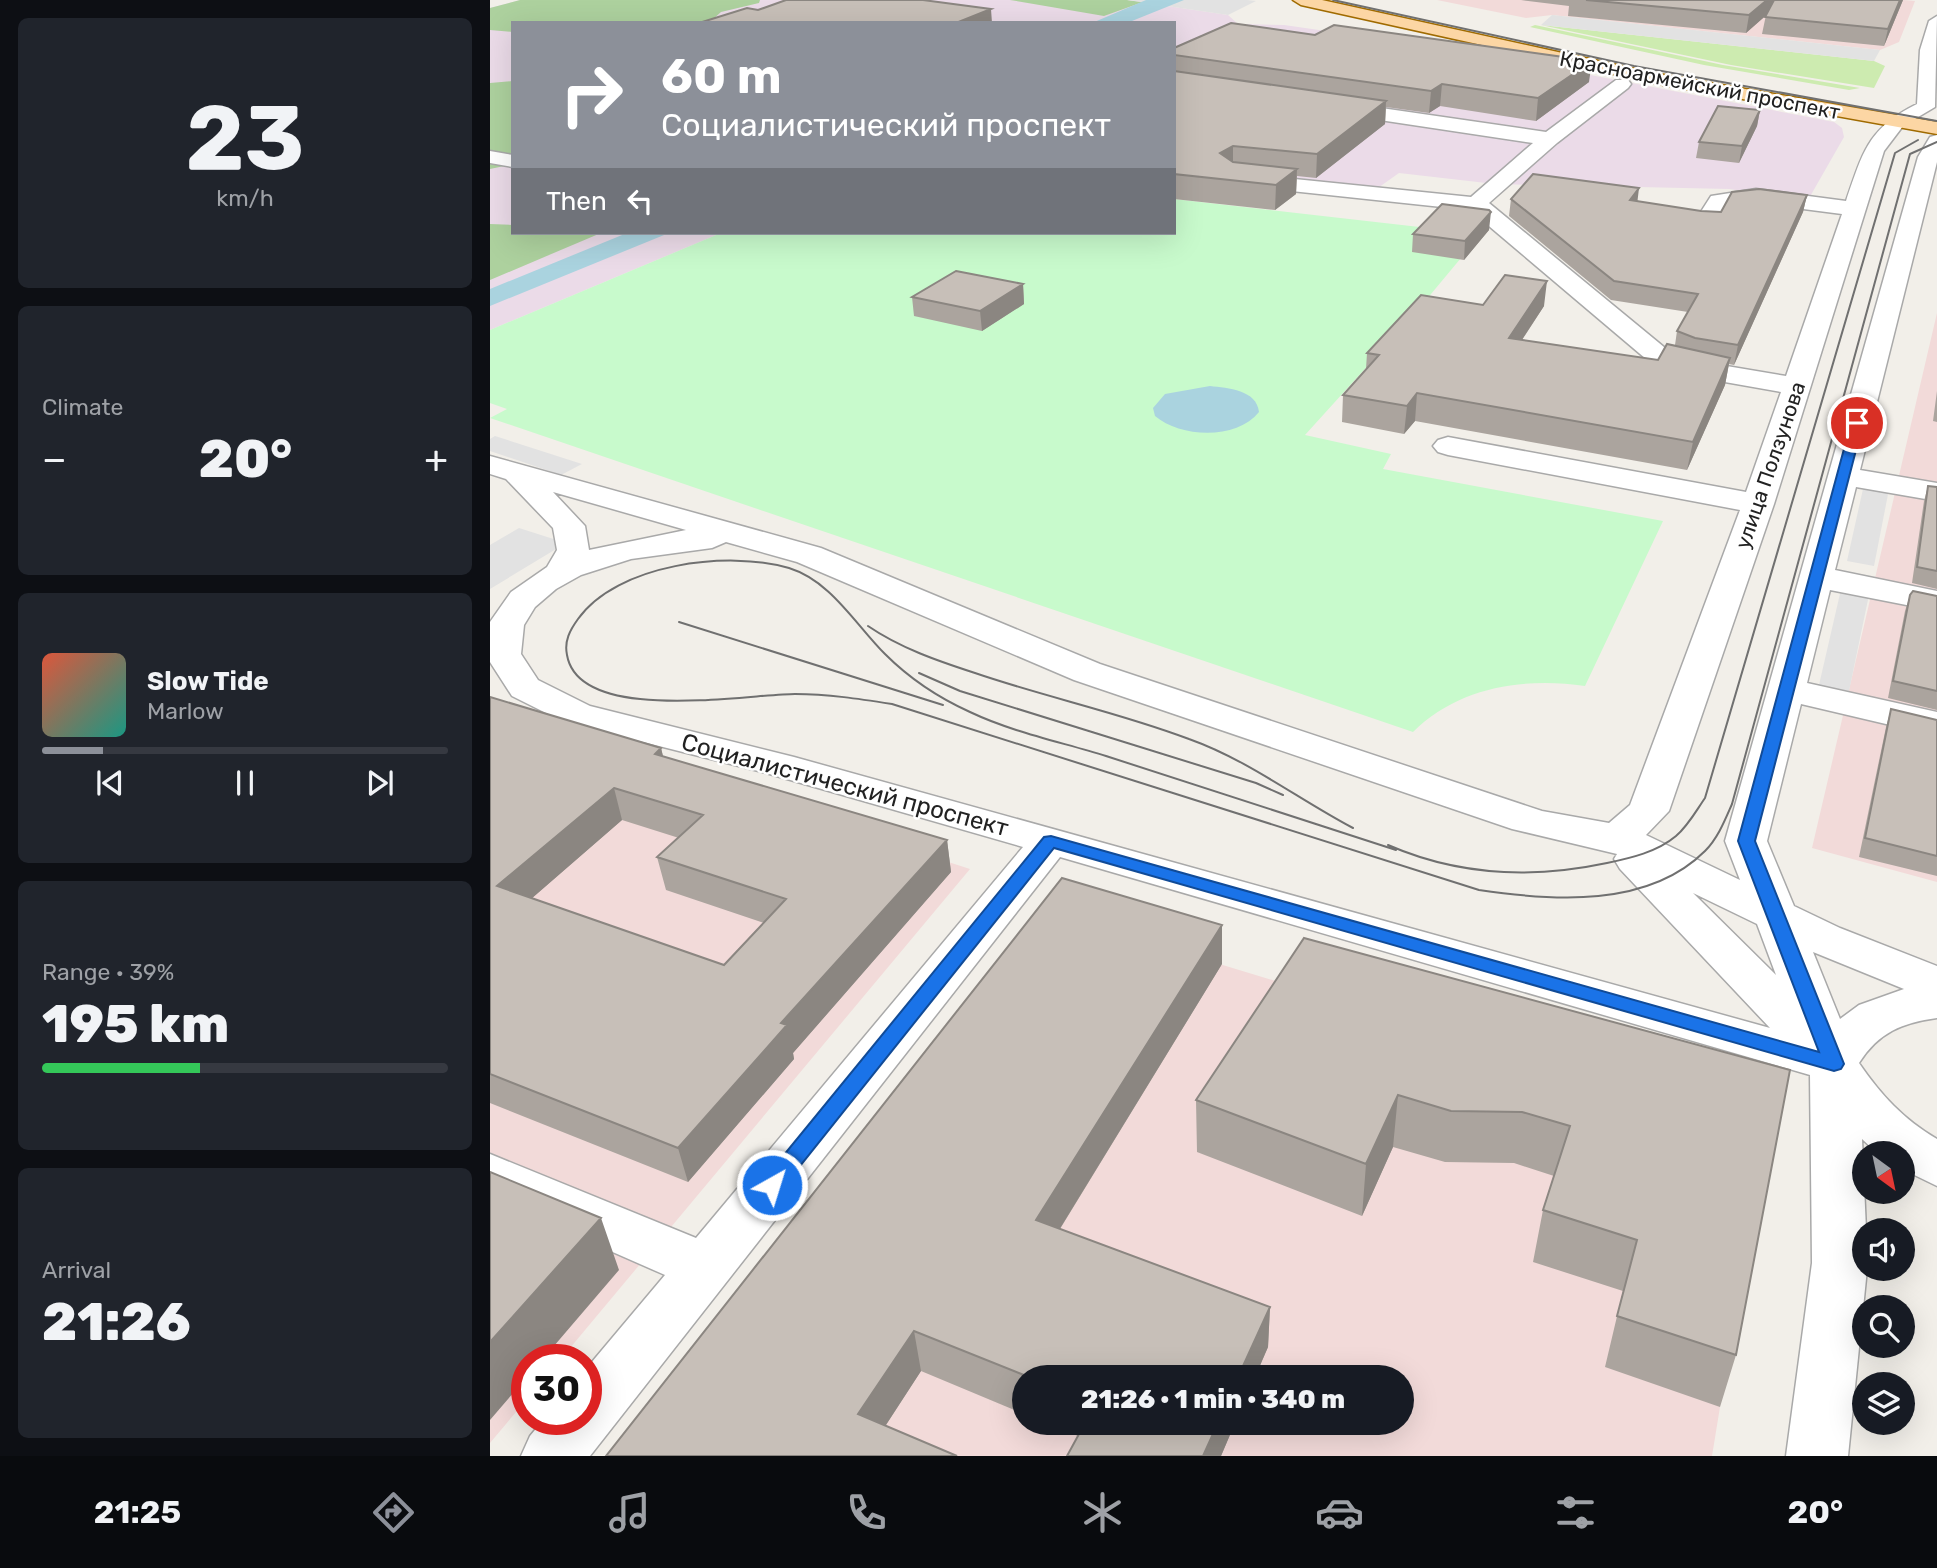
<!DOCTYPE html>
<html lang="en">
<head>
<meta charset="utf-8">
<style>
  body { margin:0; font-family:Rubik,sans-serif; background:#20242c; color:#f1f3f6; height:100vh; display:flex; flex-direction:column; font-size:26px; white-space:nowrap }
  * { box-sizing:border-box; margin:0 }
  p { font-size:23px; color:#9ea1a6 }
  .icon { flex:none; width:38px; height:38px; fill:none; stroke:currentColor; stroke-width:2; stroke-linecap:round; stroke-linejoin:round }
  .map { position:relative; flex:1; overflow:hidden }
  .drawer { display:flex; flex-direction:column; gap:18px; padding:18px; background:#0d0f14; width:490px }
  .drawer>* { flex:none }
  .banner { position:absolute; left:21px; top:21px; width:665px; height:214px; border-radius:0px; box-shadow:0 7px 28px #0002; background:#8c9099; color:#fff; overflow:hidden }
  .needle { width:46px; rotate:147deg }
  .fabs { position:absolute; left:1362px; top:1141px; display:grid; gap:14px }
  .fabs a { display:grid; place-items:center; width:63px; height:63px; border-radius:50%; background:#171b24; box-shadow:0 7px 28px #0002; font-size:35px }
  .speed { position:absolute; left:21px; top:1344px; display:flex; gap:14px; font-size:35px; font-weight:700; text-align:center }
  .speed>* { display:grid; place-content:center; width:91px; height:91px; border-radius:50%; background:#171b24; box-shadow:0 7px 28px #0002; line-height:1 }
  .speed .limit { border:10px solid #d22; background:#fff; color:#111 }
  .pin { position:absolute; display:grid; place-items:center; width:60px; height:60px; color:#fff; margin:-30px; border:4px solid #fff; border-radius:50%; box-shadow:0 2px 7px #0007 }
  .me { position:absolute; width:77px; margin:-38px; rotate:39deg; stroke-linejoin:round; filter:drop-shadow(0 0 5px #0008) }
  .turn { display:flex; align-items:center; gap:24px; height:147px; padding:0 35px; font-size:32px }
  .turn .icon { width:91px; height:91px; stroke-width:2.5 }
  .turn b { display:block; font-size:49px; line-height:60px }
  .then { display:flex; align-items:center; height:66px; padding:0 35px; background:#0003; gap:14px; font-size:26px }
  .big { font-size:52px; font-weight:800; line-height:1.1 }
  .drawer .tile { flex:1; display:flex; flex-direction:column; justify-content:center; gap:10px; min-width:0; padding:0 24px; border-radius:10px; background:#20242c }
  .drawer .dial { align-items:center; gap:0 }
  .dial b { font-size:91px; line-height:1 }
  .song { display:flex; align-items:center; gap:21px }
  .cover { width:84px; height:84px; border-radius:10px; background:linear-gradient(135deg,hsl(10 70% 55%),hsl(170 70% 35%)) }
  .played { height:7px; border-radius:4px; background:linear-gradient(90deg,#8c9099 15%,#363941 15%) }
  .keys { display:flex; justify-content:space-around; direction:ltr }
  .heat { display:flex; justify-content:space-between; align-items:center; font-size:38px; direction:ltr }
  .charge { height:10px; border-radius:5px; background:linear-gradient(90deg,#34c759 39%,#363941 0) }
  .trip { position:absolute; left:522px; top:1365px; width:402px; height:70px; border-radius:35px; background:#171b24; box-shadow:0 7px 28px #0002; font-weight:800; line-height:70px; text-align:center }
  .dock { display:flex; height:112px; justify-content:space-around; align-items:center; background:#090b0e; color:#9ea1a6 }
  .dock .icon { width:49px; height:49px }
  .dock .on { color:#8c9099 }
  .dock b { font-size:32px; color:#f1f3f6 }
  main { display:flex; flex:1; min-height:0 }
  .map>svg:first-child { display:block }
  .commercial { fill:#f2dad9; fill-rule:evenodd }
  .industrial { fill:#ebdbe8 }
  .grass { fill:#cdebb0 }
  .forest { fill:#add19e }
  .park { fill:#c8facc }
  .parking { fill:#e2e2e2 }
  .water { fill:#aad3df }
  .lines { fill:none; stroke-linecap:round; stroke-linejoin:round }
  .minor-casing { stroke:#a9a9a9; stroke-width:3 }
  .major-casing { stroke:#a06b00; stroke-width:3 }
  .minor { fill:#fff; fill-rule:evenodd }
  .major { fill:#fcd6a4; fill-rule:evenodd }
  .tram { stroke:#707070; stroke-width:2 }
  .wall { fill:#aba49e; fill-rule:evenodd }
  .shaded-wall { fill:#8b8681 }
  .building { fill:#c7bfb8; stroke:#8b8681; stroke-width:2; fill-rule:evenodd }
  .route { fill:#1a73e8; stroke:#114b97; stroke-width:2 }
  .labels { text-anchor:middle; dominant-baseline:central; stroke-width:5; stroke-linejoin:round; paint-order:stroke }
  .far-street-label { font-size:21px; fill:#222; stroke:#fff }
  .street-label { font-size:24px; fill:#222; stroke:#fff }
</style>
</head>
<body>
<main>
<section class="drawer">
<div class="tile dial"><b>23</b><p>km/h</p></div>
<div class="tile"><p>Climate</p>
<div class="heat"><a>−</a><b class="big">20°</b><a>+</a></div>
</div>
<div class="tile">
<div class="song"><i class="cover"></i><div><b>Slow Tide</b><p>Marlow</p></div></div>
<div class="played"></div>
<div class="keys"><svg class="icon" aria-label="previous" viewBox="0 0 24 24"><path d="M18 5L8 12l10 7zM5 5v14"/></svg><svg class="icon" aria-label="pause" viewBox="0 0 24 24"><path d="M8 5v14M16 5v14"/></svg><svg class="icon" aria-label="next" viewBox="0 0 24 24"><path d="M6 5l10 7-10 7zM19 5v14"/></svg></div>
</div>
<div class="tile"><p>Range · 39%</p><b class="big">195 km</b><div class="charge"></div></div>
<div class="tile"><p>Arrival</p><b class="big">21:26</b></div>
</section>
<div class="map">
<svg width="1447" height="1456" viewBox="0 0 1447 1456">
  <rect width="100%" height="100%" fill="#f2efe9"/>
  <!-- commercial -->
  <path class="commercial" d="M947,0h467l11,1 -16,41 -19,8 -328,-35 -26,3z
    M1447,313v569l-125,-34z
    M0,714l480,155 -410,491h-33v39l-37,44z
    M575,917l237,72 248,67 170,351 -8,49h-1061zM534,1377h378v46h-378z"/>
  <!-- industrial -->
  <path class="industrial" d="M30,0h607l101,15 10,9 46,1 182,26 368,71 8,6 2,9 -36,63 -79,-11 -234,-5 -96,-11 -24,17 -201,-21v-146h-661v210h208l-231,97v-322z"/>
  <!-- grass -->
  <path class="grass" d="M1045,25l188,40 137,23 -11,2 -145,-25 -174,-38z
    M1051,25l333,36 11,5 -11,22 -143,-23z"/>
  <!-- forest -->
  <path class="forest" d="M30,0h240l-1,3 -38,9 -10,9 -14,2h-184v9l-23,-2v-22z
    M520,0h117l16,2 -39,14z
    M23,81v83l-23,5v-86z
    M0,224l23,1v8h88l-111,47z"/>
  <!-- park -->
  <path class="park" d="M684,199l307,35 -70,84 -106,117 86,19 -8,15 280,52 -78,165c-61,-9 -127,1 -172,46l-923,-314 17,-9 -17,-6v-73l231,-97h453z"/>
  <!-- parking -->
  <path class="parking" d="M637,0h120l9,1 -28,14z
    M1062,15l328,35 -6,11 -333,-36z
    M5,436l87,28 -21,11 -71,-24v-12z
    M1375,480l25,4 -16,82 -27,-5z
    M29,528l47,15 -76,46v-44z
    M1352,585l28,5 -21,101 -30,-6z"/>
  <!-- water -->
  <path class="water" d="M656,0h38l-57,23h-35z
    M137,233h42l-179,73v-17z
    M720,386c18,2 47,4 49,26 -22,28 -78,26 -104,4l-2,-8 12,-14z"/>
  <g class="lines">
    <defs>
      <path id="minor" d="M1447,16l-2,91 -32,19 -19,25 -110,353 -105,307 -23,24 94,45 -15,-39 193,-684 12,-20 7,-2v27l-77,308 77,13v18l-81,-14 -21,83 102,21v20l-107,-21 -23,93 130,29v24l-136,-32 -34,137 27,65 46,22 97,38v52c-35,5 -58,14 -78,45 22,32 44,56 78,76v47l-35,-17v-16h-25l-15,-14 4,91 -2,39h3l-19,187h-62l26,-193 -2,-188 -750,-218 -470,599h-69l9,-20 14,-17h42v-50l79,-94 -175,-77v-44l206,84 327,-391 -257,-74 -202,-51 -52,-26 -22,-34v-40l21,-30 36,-25 10,-17 -4,-22 -47,-49 -16,-5v-18l331,92 279,116 442,147 67,12 21,-18 110,-295 -292,-55 -10,-3 -5,-6 5,-6 10,-3 298,55 35,-100 -96,-17 -33,-11 -182,-154 -225,-24 -11,-6 11,-6 226,23 62,-54 -200,-30 -9,-6 9,-6 213,31 70,-52h12l3,4 -3,4 -71,55 -68,60 181,149 21,8 95,16 56,-162 -86,-11 -30,4 -12,19h-16l-3,-5 16,-25 45,-7 90,12c17,-49 22,-73 71,-97l3,-54 9,-29zM63,492l133,38 -97,20 -4,-24zM236,542l71,20 277,118 438,149 105,25 -3,5 6,10 150,159 -976,-271 -204,-51 -52,-26 -17,-26 3,-29 11,-18 21,-18 25,-14 50,-16 81,-11zM1203,893l64,31 19,51zM1323,952l91,37 -45,16 -19,14z
        M0,151l23,4v12l-23,-4z"/>
      <path id="major" d="M803,0h29l331,73 284,49v12l-284,-51 -352,-78z"/>
    </defs>
    <!-- minor casing -->
    <use href="#minor" class="minor-casing"/>
    <!-- major casing -->
    <use href="#major" class="major-casing"/>
    <!-- minor -->
    <use href="#minor" class="minor"/>
    <!-- major -->
    <use href="#major" class="major"/>
    <!-- tram -->
    <path class="tram" d="M843,0l301,66 303,55
      M189,622l264,83
      M378,626c32,22 70,35 107,47 70,24 146,40 214,66 59,21 109,60 164,89
      M429,673l41,18 296,92 27,12
      M898,845c71,31 144,34 219,18 24,-5 50,-11 69,-27 12,-10 20,-25 29,-38l190,-645 23,-13
      M906,850c-97,-31 -194,-62 -290,-94 -45,-14 -94,-24 -136,-44 -31,-14 -62,-35 -85,-58 -30,-30 -54,-73 -96,-86 -61,-18 -172,-4 -211,51 -8,11 -14,22 -11,36 12,70 181,39 228,39 33,0 65,5 97,10l587,186c74,11 169,18 226,-39 13,-13 20,-31 27,-47l178,-650 27,-12"/>
  </g>
  <!-- wall -->
  <path class="wall" d="M1031,0h382l-19,46 -122,-12 4,-19 -20,18 -178,-17 1,-10z
    M684,48l415,34 -53,39 -96,-15 -11,7 -43,-6 -1,17 -69,54 -19,-2 -1,18 -21,16 -101,-11z
    M1270,110l-3,16 -18,37 -43,-5 3,-16z
    M1317,195l-4,17 -69,153 -5,-1 -4,21 -38,85 -272,-49 -11,13 -62,-12 1,-27 23,-26 1,-16 116,-48 61,1 -22,34 136,20 17,-15 2,-14 11,-19 -77,-12 -102,-84 2,-17 126,2 64,10 20,1z
    M999,230l-25,30 -52,-8 1,-18z
    M533,284l1,20 -42,27 -68,-15 -2,-19z
    M1447,391v31l-4,-1z
    M1438,486l9,1v102l-25,-6 12,-82z
    M1420,595l27,1v114l-49,-12 17,-87z
    M0,697l171,51 2,9 284,83 4,32 -158,181 1,6 -106,123 -198,-79zM132,820l57,18 -22,19 9,33 98,33 -40,42 -192,-67z
    M1401,709l46,11v156l-78,-19 27,-130z
    M732,964l-162,265 210,78 -2,40 -13,30h-231v37l-103,-43 -35,54 -280,31z
    M1300,1070l-54,285 -16,52 -115,-40 18,-76 -90,-29 10,-52 11,-34 -40,-13 -69,-1 -52,-15 -31,69 -165,-64 -1,-52z
    M556,1423h189l-14,33 -143,-20z"/>
  <!-- shaded-wall -->
  <path class="shaded-wall" d="M1277,0h12l-1,5 -32,28 3,-18z
    M1410,0h3l-19,46 4,-17z
    M501,9l1,14h-36z
    M1102,61l-3,21 -53,39 2,-23z
    M952,84l-2,22 -11,7 2,-22z
    M896,101l-1,23 -69,54 1,-24z
    M1270,110l-3,16 -18,37 3,-17z
    M743,146v23l-13,-16z
    M807,169l-1,25 -21,16 1,-25z
    M1149,188l-2,17 -7,-5z
    M1317,195l-4,17 -69,153 4,-20z
    M1001,212l-2,18 -25,30 1,-19z
    M1057,281l-3,25 -38,58 3,-26z
    M533,284l1,20 -42,27 -2,-20z
    M1240,358l-5,27 -38,85 6,-28z
    M927,393l-2,28 -11,13 3,-28z
    M171,748l8,32 -14,-26z
    M124,788l8,32 -114,99 -11,-33z
    M457,840l4,32 -158,181 1,6 -106,123 -10,-34 103,-125z
    M732,925v39l-182,297 -4,-41z
    M908,1095l-5,52 -31,69 4,-52z
    M111,1218l18,52 -77,90h-15v17l-37,43v-78z
    M780,1307l-2,40 -13,30h-17z
    M424,1331l7,40 -54,83 -9,-40z
    M728,1423h17l-14,33h-18z"/>
  <!-- building -->
  <path class="building" d="M296,0h137l68,9 -35,14h-257l48,-15 11,2z
    M1096,0h181l-18,15z
    M1284,0h126l-12,29 -123,-12z
    M741,23l84,12 19,-10 258,36 -54,37 -96,-14 -11,7 -257,-36v-7z
    M684,71l212,30 -69,53 -84,-8 -13,7 13,9 64,7 -21,16 -102,-11z
    M1228,106l42,4 -18,36 -43,-4z
    M1043,174l106,14 -9,12 71,11 20,1 11,-20 27,-3 48,6 -69,150 -43,-7 -18,-7 21,-37 -84,-13 -103,-82z
    M952,204l47,6 2,2 -26,29 -52,-7z
    M466,271l67,13 -43,27 -68,-14z
    M1015,275l42,6 -38,57 149,22 9,-16 63,14 -37,84 -276,-49 -10,13 -64,-11 36,-40 -12,-2 54,-58 62,10z
    M1438,486l9,1v84l-20,-4z
    M1423,591l24,5v95l-44,-10 17,-86z
    M0,697l171,51 -6,6 292,86 -166,183 6,2 -109,123 -188,-74zM124,788l89,27 -46,42 129,42 -62,66 -227,-79z
    M1401,709l46,11v136l-72,-18z
    M572,878l160,47 -186,295 234,87 -32,70h-209l-115,-46 -56,83 99,42h-351z
    M814,938l486,132 -54,285 -119,-39 20,-76 -94,-30 27,-84 -48,-14 -71,-1 -53,-16 -32,69 -170,-64z
    M0,1172l111,46 -111,124z
    M595,1423h133l-15,33h-136z"/>
  <!-- route -->
  <path class="route" d="M1367,419l6,4 -108,418 89,223 -3,5 -7,2 -780,-223 -274,343 -8,2 -7,-2 -3,-6 3,-7 279,-341 7,-1 768,216 -81,-211 113,-418z"/>
  <g class="labels">
    <!-- far-street labels -->
    <g class="far-street-label">
      <text transform="translate(1210 85) rotate(11)">Красноармейский проспект</text>
      <text transform="translate(1280 465) rotate(-71)">улица Ползунова</text>
    </g>
    <!-- street labels -->
    <g class="street-label">
      <text transform="translate(355 785) rotate(15)">Социалистический проспект</text>
    </g>
  </g>
</svg>
<div class="fabs">
<a><svg class="needle" viewBox="-14 -14 28 28"><path d="M0-13l5 13h-10z" fill="#e53935"/><path d="M0 13l5-13h-10z" fill="#9ea1a6"/></svg></a>
<a><svg class="icon" aria-label="sound" viewBox="0 0 24 24"><path d="M4 9h4l5-4v14l-5-4H4zM17 9q2 3 0 6"/></svg></a>
<a><svg class="icon" aria-label="search" viewBox="0 0 24 24"><circle cx="10" cy="10" r="6"/><path d="M15 15l6 6"/></svg></a>
<a><svg class="icon" aria-label="layers" viewBox="0 0 24 24"><path d="M12 4l9 5-9 5-9-5zM3 14l9 5 9-5"/></svg></a>
</div>
<div class="speed"><div class="limit">30</div></div>
<div class="pin" style="left:1367px;top:423px;background:#d93025"><svg class="icon" aria-label="arrive" viewBox="0 0 24 24"><path d="M6 21V4h12l-3 4 3 4H6"/></svg></div>
<svg class="me" style="left:282px;top:1185px" viewBox="-20 -20 40 40"><circle r="17" fill="#1a73e8" stroke="#fff" stroke-width="3"/><path d="M0-11L8 9 0 5-8 9z" fill="#fff"/></svg>
<div class="trip">21:26 · 1 min · 340 m</div>
<div class="banner">
<div class="turn"><svg class="icon" aria-label="right" viewBox="0 0 24 24"><path d="M7 20v-9h11M14 6l5 5-5 5"/></svg><div><b>60 m</b>Социалистический проспект</div></div>
<div class="then">Then<svg class="icon" aria-label="left" viewBox="0 0 24 24"><path d="M17 20v-9H6M10 6l-5 5 5 5"/></svg></div>
</div>
</div>
</main>
<nav class="dock">
<b>21:25</b>
<svg class="icon on" aria-label="directions" viewBox="0 0 24 24"><path d="M12 3l9 9-9 9-9-9zM9 14v-3h6M13 9l2 2-2 2"/></svg>
<svg class="icon" aria-label="music" viewBox="0 0 24 24"><path d="M9 18V5l10-2v13"/><circle cx="6" cy="18" r="3"/><circle cx="16" cy="16" r="3"/></svg>
<svg class="icon" aria-label="phone" viewBox="0 0 24 24"><path d="M5 4h4l2 5-3 2q2 4 5 5l2-3 5 2v4C11 20 4 13 5 4z"/></svg>
<svg class="icon" aria-label="climate" viewBox="0 0 24 24"><path d="M12 3v18M4 7l16 10M4 17L20 7"/></svg>
<svg class="icon" aria-label="car" viewBox="0 0 24 24"><path d="M5 17H2v-5l4-1 3-4h7l3 4 3 1v5h-3M9 17h6M6 11h13"/><circle cx="7" cy="17" r="2"/><circle cx="17" cy="17" r="2"/></svg>
<svg class="icon" aria-label="filters" viewBox="0 0 24 24"><path d="M4 7h16M4 17h16"/><circle cx="9" cy="7" r="2"/><circle cx="15" cy="17" r="2"/></svg>
<b>20°</b>
</nav>
</body>
</html>
